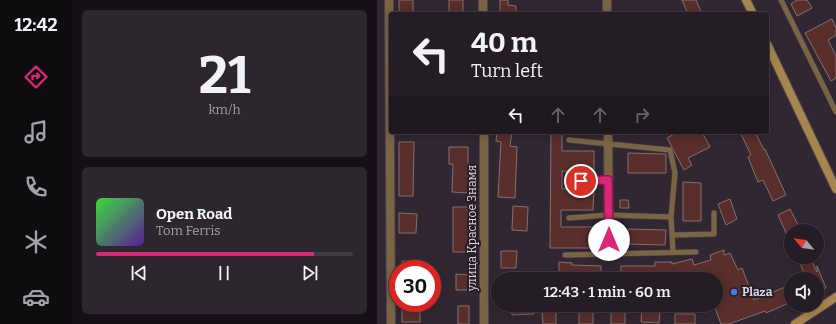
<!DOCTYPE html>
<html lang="en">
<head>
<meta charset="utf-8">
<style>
  body { margin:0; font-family:Bitter,serif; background:#2d262e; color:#f1f3f6; height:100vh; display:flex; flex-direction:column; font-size:15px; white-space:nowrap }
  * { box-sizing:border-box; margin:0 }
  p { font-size:13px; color:#a3a2a7 }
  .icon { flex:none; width:22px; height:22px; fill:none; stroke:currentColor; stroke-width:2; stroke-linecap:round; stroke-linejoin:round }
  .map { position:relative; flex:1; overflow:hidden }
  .sheet { display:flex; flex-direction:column; gap:10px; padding:10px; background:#141015; width:305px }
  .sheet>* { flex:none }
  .guide { position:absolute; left:12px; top:12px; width:380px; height:122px; border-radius:4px; box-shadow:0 2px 10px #0003,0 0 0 1px #423b43; background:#251d26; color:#f1f3f6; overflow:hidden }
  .needle { width:26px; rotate:299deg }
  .buttons { position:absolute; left:407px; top:224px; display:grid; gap:8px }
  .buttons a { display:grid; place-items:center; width:40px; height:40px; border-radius:50%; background:#251d26; box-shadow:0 2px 10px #0003,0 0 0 1px #423b43; font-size:20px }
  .speed { position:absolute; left:12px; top:260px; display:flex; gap:8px; font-size:20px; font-weight:700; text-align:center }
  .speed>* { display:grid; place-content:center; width:52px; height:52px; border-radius:50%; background:#251d26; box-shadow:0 2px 10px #0003,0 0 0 1px #423b43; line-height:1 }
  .speed .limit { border:6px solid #d22; background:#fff; color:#111 }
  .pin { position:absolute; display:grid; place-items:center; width:34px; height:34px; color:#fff; margin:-17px; border:2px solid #fff; border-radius:50%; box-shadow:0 1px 4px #0007 }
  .me { position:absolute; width:44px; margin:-22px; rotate:0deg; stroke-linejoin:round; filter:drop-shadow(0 0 3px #0008) }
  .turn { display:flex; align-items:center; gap:14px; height:84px; padding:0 16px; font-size:18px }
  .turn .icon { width:52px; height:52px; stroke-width:2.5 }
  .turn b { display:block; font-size:28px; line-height:34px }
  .lanes { display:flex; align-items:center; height:38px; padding:0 16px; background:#0003; justify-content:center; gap:20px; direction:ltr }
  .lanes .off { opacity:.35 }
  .sheet .widget { flex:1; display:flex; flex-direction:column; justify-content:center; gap:6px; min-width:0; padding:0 14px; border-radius:6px; background:#2d262e }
  .sheet .dial { align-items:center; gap:0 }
  .dial b { font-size:52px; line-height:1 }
  .song { display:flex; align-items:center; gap:12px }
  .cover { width:48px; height:48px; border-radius:6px; background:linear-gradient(135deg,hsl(120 70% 55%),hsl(270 70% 35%)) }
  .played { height:4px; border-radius:2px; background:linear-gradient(90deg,#db2777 85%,#423b43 85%) }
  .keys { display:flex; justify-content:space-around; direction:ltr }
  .trip { position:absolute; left:114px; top:272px; width:232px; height:40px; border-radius:20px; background:#251d26; box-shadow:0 2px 10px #0003,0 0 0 1px #423b43; font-weight:600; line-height:40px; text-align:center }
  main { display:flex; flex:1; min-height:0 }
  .tabs { display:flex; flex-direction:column; width:72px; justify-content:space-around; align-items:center; background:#0f0c0f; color:#a3a2a7 }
  .tabs .icon { width:28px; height:28px }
  .tabs .on { color:#db2777 }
  .tabs b { font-size:18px; color:#f1f3f6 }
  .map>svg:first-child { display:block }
  .building { fill:#582d2a; stroke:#83706e }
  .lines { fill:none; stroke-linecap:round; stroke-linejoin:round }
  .lane-casing { stroke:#4d434d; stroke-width:6 }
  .street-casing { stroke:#4d434d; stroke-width:10 }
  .secondary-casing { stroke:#4d434d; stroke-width:10 }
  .lane { stroke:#796543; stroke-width:5 }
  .street { stroke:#796543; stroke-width:8 }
  .secondary { stroke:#a6864d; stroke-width:8 }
  .route-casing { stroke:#8e194d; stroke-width:10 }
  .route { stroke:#db2777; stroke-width:7 }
  .shop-dot { fill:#3f7fe0; stroke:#271d28; stroke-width:1.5 }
  .labels { text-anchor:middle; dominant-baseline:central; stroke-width:4; stroke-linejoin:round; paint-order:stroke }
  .street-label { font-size:12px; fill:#ddd6dd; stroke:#271d28 }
  .poi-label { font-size:12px; font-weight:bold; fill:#ddd6dd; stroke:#271d28; text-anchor:start }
</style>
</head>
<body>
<main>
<nav class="tabs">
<b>12:42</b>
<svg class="icon on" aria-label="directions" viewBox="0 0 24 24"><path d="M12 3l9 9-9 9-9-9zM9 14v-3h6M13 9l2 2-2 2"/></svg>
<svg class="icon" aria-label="music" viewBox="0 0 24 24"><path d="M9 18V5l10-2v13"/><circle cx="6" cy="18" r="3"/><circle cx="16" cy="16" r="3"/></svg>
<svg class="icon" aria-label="phone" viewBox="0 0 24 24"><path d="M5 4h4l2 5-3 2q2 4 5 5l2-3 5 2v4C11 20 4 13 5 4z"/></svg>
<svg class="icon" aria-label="climate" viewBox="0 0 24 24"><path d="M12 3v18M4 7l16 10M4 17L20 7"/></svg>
<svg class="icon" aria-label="car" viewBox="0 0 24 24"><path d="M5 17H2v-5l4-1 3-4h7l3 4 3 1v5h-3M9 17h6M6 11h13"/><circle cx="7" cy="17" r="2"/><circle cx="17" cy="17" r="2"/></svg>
</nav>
<section class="sheet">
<div class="widget dial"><b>21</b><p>km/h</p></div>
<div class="widget">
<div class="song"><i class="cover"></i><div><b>Open Road</b><p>Tom Ferris</p></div></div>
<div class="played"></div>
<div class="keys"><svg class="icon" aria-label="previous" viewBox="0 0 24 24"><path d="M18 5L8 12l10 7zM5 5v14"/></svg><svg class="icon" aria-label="pause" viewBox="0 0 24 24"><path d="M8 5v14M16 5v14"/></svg><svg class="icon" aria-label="next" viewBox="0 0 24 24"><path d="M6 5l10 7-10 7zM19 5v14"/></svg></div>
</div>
</section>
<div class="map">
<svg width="459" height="324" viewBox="0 0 459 324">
  <rect width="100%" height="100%" fill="#312732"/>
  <!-- building -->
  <path class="building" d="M22,0h14v12h-14z
    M72,0h14v14h-14z
    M123,0h8v5l8,1v8h-16z
    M305,0h14l6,14h-14z
    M420,0h10l5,8 -15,8 -6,-12z
    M455,19l4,9v7l-8,5 8,16v22l-5,3 -26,-48z
    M120,132h15l-2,14 7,1 -2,51 -17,-1 3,-55 -5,-1z
    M174,132h11v19h32v21l-32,-1v18h32l-1,21h-32v17h32v21h-43z
    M301,132h24l8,15 -22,11 4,7 -8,5 -17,-32z
    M363,132h15l9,18 1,-1 21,46 -13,6 -10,-21 -5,2 -10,-25 3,-2z
    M22,142h15l-1,54h-14z
    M72,147h19v46l-16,-1 1,-28h-4z
    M251,153l38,1v19h-38z
    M306,182l18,1v38h-18z
    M353,199l7,20 -11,6 -8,-21z
    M243,200h8l1,8h-9z
    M136,206l15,1 -1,24 -15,-1z
    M76,207h15l1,45h-16z
    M413,209l10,20 -9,2v3l-4,1 -9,-20z
    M22,213l18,1 -1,19h-17z
    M251,229l38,1 -1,15 -37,-1z
    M347,250v5l6,-2 8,17 4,-2 12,32 31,-13 6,15 -25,11 -1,-2 -36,13h-8l-7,-19h2l1,-28h-96v-11h34v-4h17v2l20,-5 2,6 17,-5 -1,-5z
    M124,251h16l-1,17h-15z
    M420,257h13l7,15v-6l9,22 -9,4v-13h-10z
    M25,261h14v8h-14z
    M182,262l13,1v2l29,1v8h-42z
    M79,274l13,1v15h-13z
    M25,303h18v19h-18z
    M135,305h22v9l-22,1z
    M81,306h11v18h-11z
    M265,307l18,1 -1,15 -18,-1z
    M202,310h14v14h-14z
    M234,310h14v14h-14z
    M165,311h14v13h-13z
    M298,314h20v10h-20z"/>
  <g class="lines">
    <defs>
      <path id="lane" d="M404,0l55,112
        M192,140l101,10 5,23 -4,44 2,35
        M191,181l40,-1
        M192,218l39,-3 63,2
        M295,235l42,-1v-21
        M188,255l131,-3"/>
      <path id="street" d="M12,0l2,324
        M106,0v14
        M230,0v14
        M107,132v192
        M231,132l1,121"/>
      <path id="secondary" d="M369,0l7,14
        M390,44l69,145
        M418,324l41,-27"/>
    </defs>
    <!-- lane casing -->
    <use href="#lane" class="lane-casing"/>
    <!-- street casing -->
    <use href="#street" class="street-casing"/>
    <!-- secondary casing -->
    <use href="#secondary" class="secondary-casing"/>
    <!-- lane -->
    <use href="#lane" class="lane"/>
    <!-- street -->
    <use href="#street" class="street"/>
    <!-- secondary -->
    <use href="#secondary" class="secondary"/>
  </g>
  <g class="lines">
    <defs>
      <path id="route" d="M204,181l27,-1 1,60"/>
    </defs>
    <!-- route casing -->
    <use href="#route" class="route-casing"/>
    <!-- route -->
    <use href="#route" class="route"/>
  </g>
  <!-- markers -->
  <circle class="shop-dot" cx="357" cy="292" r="4"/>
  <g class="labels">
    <!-- street labels -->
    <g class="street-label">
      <text transform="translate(95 228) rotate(-90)">улица Красное Знамя</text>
    </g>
    <!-- poi labels -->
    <g class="poi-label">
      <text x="365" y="292">Plaza</text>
    </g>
  </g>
</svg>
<div class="buttons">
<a><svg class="needle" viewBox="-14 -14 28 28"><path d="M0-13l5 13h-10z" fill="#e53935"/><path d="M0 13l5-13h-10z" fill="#a3a2a7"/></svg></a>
<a><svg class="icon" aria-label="sound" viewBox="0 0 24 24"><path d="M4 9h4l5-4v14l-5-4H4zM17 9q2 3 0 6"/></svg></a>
</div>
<div class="speed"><div class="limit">30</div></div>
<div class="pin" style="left:204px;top:181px;background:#d93025"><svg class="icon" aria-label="arrive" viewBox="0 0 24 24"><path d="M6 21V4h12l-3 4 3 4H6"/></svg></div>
<svg class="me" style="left:232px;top:240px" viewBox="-20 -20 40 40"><circle r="19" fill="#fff"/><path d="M0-13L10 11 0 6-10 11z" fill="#db2777"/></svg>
<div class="trip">12:43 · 1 min · 60 m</div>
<div class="guide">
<div class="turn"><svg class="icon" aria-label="left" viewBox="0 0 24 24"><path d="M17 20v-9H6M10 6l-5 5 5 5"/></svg><div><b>40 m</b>Turn left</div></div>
<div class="lanes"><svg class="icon" aria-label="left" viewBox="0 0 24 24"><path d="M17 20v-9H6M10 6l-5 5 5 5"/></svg><svg class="icon off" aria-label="ahead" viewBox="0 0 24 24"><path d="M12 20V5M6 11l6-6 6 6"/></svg><svg class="icon off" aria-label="ahead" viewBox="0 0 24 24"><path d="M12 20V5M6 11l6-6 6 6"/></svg><svg class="icon off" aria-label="right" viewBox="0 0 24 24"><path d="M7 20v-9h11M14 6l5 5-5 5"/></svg></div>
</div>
</div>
</main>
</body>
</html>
